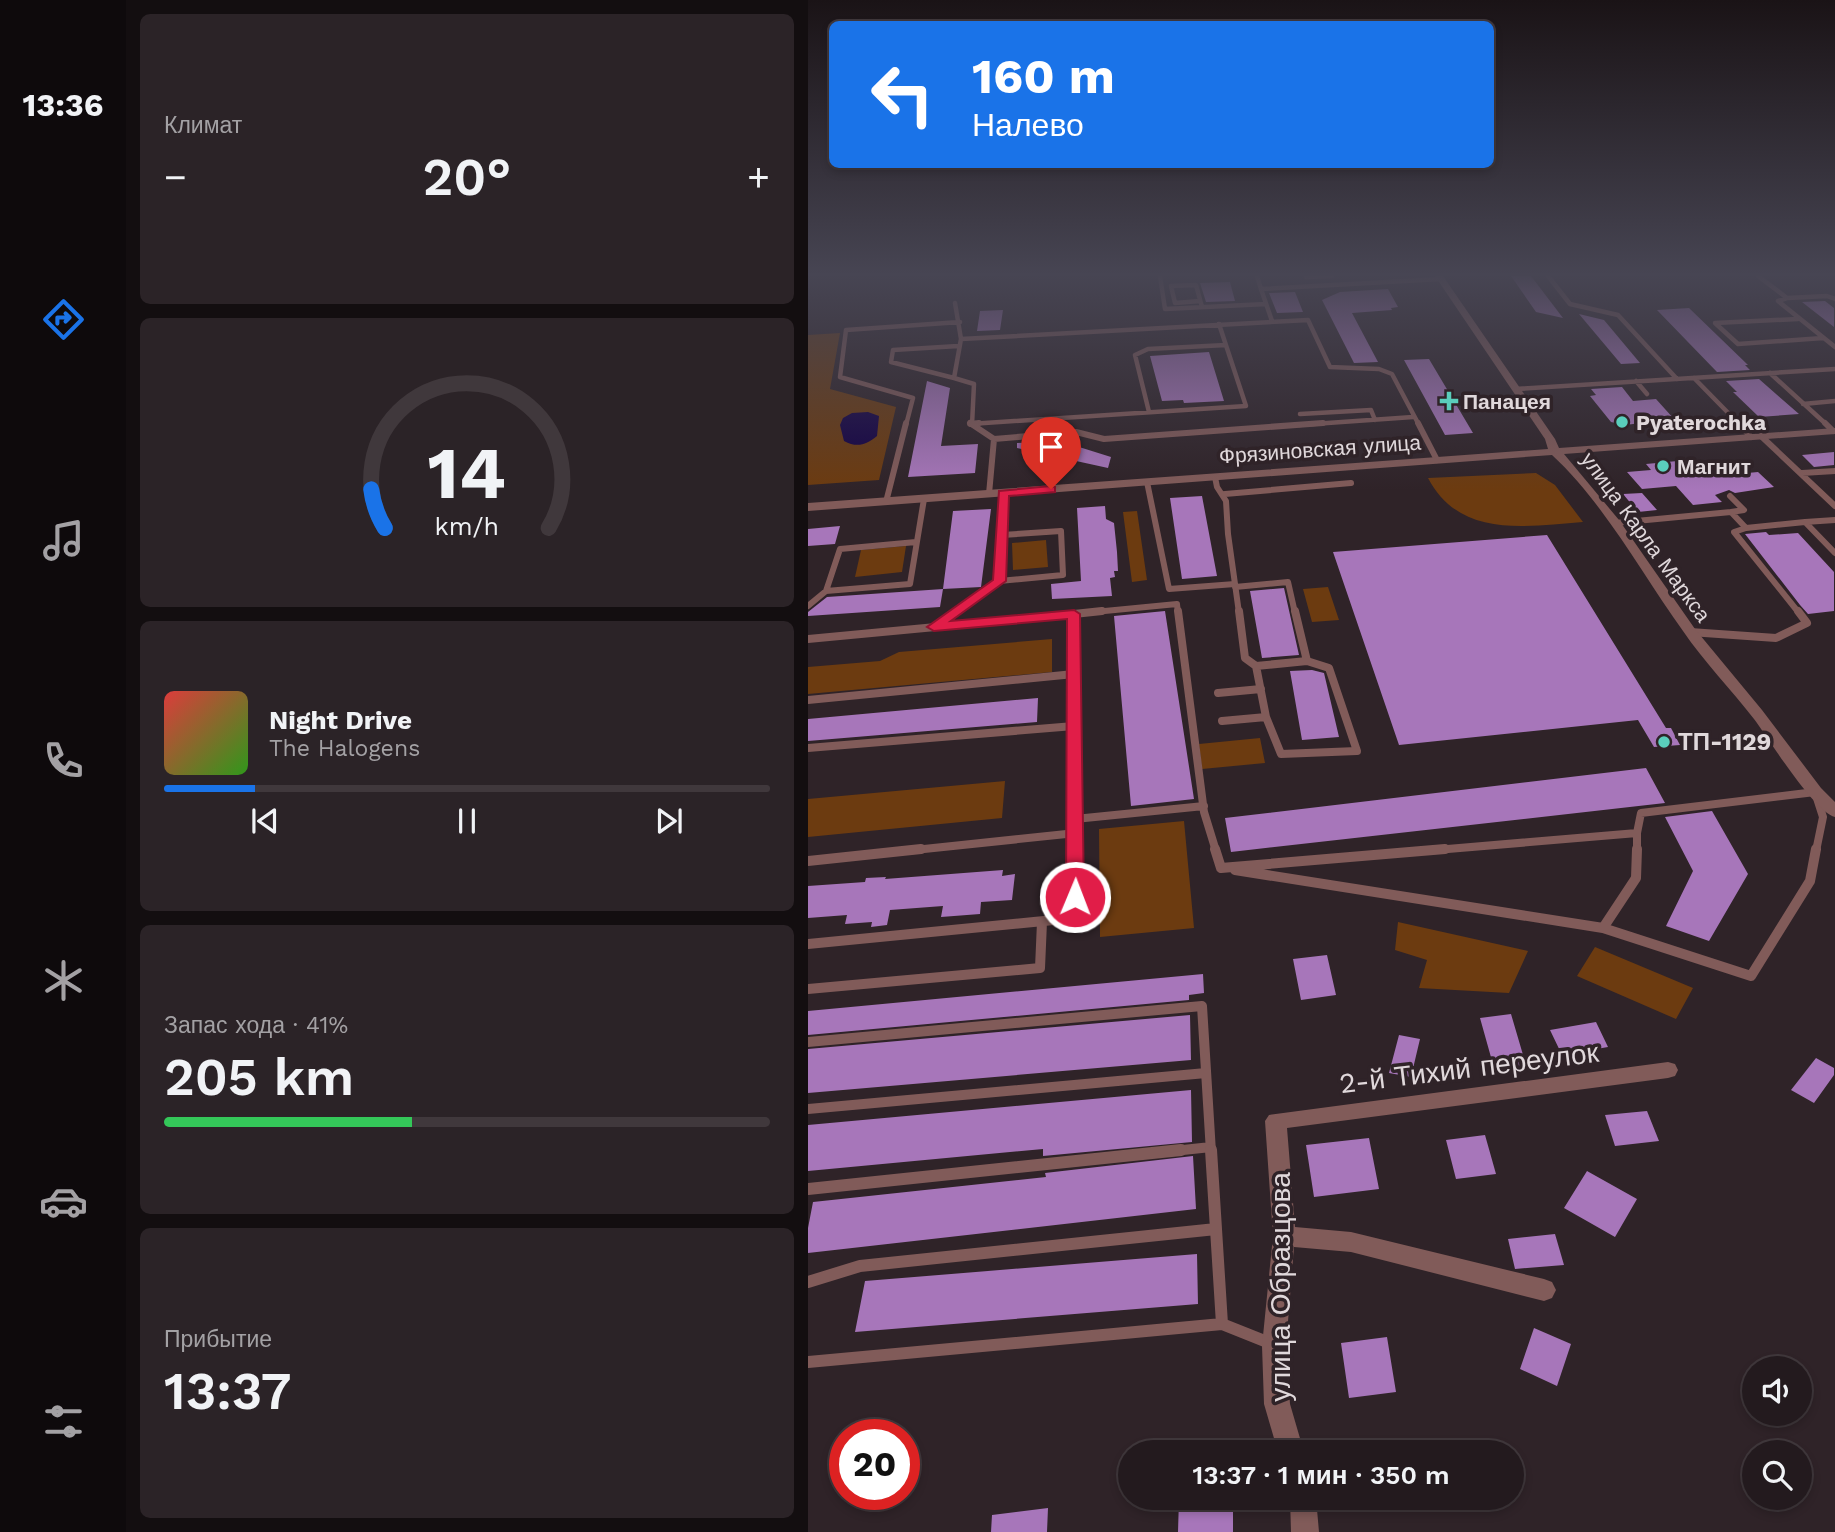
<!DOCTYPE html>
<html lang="ru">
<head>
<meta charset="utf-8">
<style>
  body { margin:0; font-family:"Work Sans",sans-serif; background:#2b2327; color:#f1f3f6; height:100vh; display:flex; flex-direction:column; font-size:26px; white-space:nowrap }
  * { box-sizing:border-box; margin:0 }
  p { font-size:23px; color:#a3a1a4 }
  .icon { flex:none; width:38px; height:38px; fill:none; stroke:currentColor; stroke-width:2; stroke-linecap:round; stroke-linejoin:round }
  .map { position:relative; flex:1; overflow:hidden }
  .drawer { display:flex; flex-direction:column; gap:14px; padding:14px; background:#130e10; width:682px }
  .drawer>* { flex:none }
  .banner { position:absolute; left:21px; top:21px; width:665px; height:147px; border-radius:10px; box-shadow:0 4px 10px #0003,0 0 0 2px #40383c; background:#1a73e8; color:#fff; overflow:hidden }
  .controls { position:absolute; left:934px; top:1356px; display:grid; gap:14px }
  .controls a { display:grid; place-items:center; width:70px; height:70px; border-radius:50%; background:#231a1e; box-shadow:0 4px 10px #0003,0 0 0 2px #40383c; font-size:35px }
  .speed { position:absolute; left:21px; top:1419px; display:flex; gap:14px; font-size:35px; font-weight:700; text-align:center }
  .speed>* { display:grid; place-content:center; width:91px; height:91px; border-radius:50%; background:#231a1e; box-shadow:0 4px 10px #0003,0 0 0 2px #40383c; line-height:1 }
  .speed .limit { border:10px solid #d22; background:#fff; color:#111 }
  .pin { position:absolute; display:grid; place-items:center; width:60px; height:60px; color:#fff; margin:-72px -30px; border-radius:50% 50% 50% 0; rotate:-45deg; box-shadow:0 0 7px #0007 }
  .pin .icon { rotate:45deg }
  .me { position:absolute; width:77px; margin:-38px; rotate:1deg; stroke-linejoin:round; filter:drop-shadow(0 0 5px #0008) }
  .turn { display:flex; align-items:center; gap:24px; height:147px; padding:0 28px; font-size:32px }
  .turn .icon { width:91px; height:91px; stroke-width:2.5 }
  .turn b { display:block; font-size:49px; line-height:60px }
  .big { font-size:52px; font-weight:600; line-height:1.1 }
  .drawer .card { flex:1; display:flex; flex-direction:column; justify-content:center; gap:10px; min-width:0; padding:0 24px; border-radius:10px; background:#2b2327 }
  .drawer .dial { align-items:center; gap:0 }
  .dial svg { height:182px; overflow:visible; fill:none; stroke:#40383c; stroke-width:7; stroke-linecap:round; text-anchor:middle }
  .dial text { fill:#f1f3f6; stroke:none }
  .song { display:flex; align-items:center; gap:21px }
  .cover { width:84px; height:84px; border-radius:10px; background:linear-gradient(135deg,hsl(0 70% 55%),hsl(110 70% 35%)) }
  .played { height:7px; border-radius:4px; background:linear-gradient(90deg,#1a73e8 15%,#40383c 15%) }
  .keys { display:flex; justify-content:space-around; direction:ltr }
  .heat { display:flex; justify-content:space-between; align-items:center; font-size:38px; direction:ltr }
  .charge { height:10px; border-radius:5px; background:linear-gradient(90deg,#34c759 41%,#40383c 0) }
  .trip { position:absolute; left:310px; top:1440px; width:406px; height:70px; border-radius:35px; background:#231a1e; box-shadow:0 4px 10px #0003,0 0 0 2px #40383c; font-weight:600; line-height:70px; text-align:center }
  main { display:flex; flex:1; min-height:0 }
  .tabs { display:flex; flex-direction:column; width:126px; justify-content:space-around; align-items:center; background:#0e0a0c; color:#a3a1a4 }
  .tabs .icon { width:49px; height:49px }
  .tabs .on { color:#1a73e8 }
  .tabs b { font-size:32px; color:#f1f3f6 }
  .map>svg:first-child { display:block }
  .green { fill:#6c3b10 }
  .water { fill:#130144 }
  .building { fill:#a776ba }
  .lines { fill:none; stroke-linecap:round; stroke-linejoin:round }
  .service-far4 { stroke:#815b59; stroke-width:4.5 }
  .service-far3 { stroke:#815b59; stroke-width:6 }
  .service-far2 { stroke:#815b59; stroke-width:8 }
  .service-far1 { stroke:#815b59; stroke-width:10 }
  .service { stroke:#815b59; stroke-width:12 }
  .minor { fill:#815b59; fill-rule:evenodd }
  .route { fill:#e11d48; stroke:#92132f; stroke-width:2 }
  .poi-dot { fill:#5acebc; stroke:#2f2328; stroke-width:2.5 }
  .labels { text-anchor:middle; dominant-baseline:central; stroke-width:7; stroke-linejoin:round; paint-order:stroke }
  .far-poi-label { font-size:21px; font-weight:bold; fill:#e0d8db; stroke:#2f2328; text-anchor:start }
  .far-street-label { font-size:21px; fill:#e0d8db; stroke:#2f2328 }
  .poi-label { font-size:24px; font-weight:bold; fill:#e0d8db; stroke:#2f2328; text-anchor:start }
  .near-street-label { font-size:28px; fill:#e0d8db; stroke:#2f2328 }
</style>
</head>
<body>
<main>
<nav class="tabs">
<b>13:36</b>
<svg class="icon on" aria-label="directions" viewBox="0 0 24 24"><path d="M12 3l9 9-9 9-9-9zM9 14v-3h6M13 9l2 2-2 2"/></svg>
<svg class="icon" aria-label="music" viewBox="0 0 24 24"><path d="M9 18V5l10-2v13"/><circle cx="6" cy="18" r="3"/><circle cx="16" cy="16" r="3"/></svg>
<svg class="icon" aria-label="phone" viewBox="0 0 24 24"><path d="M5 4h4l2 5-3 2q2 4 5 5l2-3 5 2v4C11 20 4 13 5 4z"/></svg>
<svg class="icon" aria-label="climate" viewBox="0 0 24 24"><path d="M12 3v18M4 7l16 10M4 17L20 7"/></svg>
<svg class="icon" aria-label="car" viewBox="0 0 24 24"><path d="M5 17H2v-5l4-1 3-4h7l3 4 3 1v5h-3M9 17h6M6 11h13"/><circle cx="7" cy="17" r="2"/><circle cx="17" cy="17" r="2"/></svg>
<svg class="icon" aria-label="filters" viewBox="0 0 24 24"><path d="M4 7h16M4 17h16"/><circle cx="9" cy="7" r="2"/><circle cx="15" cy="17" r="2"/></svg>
</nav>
<section class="drawer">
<div class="card"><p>Климат</p>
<div class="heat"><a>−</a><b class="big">20°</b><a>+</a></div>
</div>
<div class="card dial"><svg viewBox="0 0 100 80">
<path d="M14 69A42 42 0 1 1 86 69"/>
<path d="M14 69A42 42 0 0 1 8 52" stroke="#1a73e8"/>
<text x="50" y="56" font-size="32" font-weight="700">14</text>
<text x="50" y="72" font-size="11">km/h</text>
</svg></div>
<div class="card">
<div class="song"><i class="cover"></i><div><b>Night Drive</b><p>The Halogens</p></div></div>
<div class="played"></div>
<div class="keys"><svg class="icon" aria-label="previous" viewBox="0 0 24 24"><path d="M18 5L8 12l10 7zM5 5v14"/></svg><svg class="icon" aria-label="pause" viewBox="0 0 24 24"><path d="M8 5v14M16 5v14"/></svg><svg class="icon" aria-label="next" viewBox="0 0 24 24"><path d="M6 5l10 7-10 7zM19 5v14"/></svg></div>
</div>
<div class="card"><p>Запас хода · 41%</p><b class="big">205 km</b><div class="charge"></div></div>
<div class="card"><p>Прибытие</p><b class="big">13:37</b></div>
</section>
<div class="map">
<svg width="1027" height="1532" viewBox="0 0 1027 1532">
  <rect width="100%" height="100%" fill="#2f2328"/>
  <!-- green -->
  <path class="green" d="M32,333l-10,56 66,18 -17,73 -71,5v-150z
    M728,473l19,12 28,37c-57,4 -123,17 -155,-44z
    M329,511l10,69 -15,2 -9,-70z
    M238,540l2,27 -35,3 -1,-27z
    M98,546l-4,26 -47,5 6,-27z
    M520,587l11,33 -27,2 -9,-33z
    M244,639v33l-244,22v-27l72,-6 19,-9z
    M452,738l5,25 -63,6 -3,-25z
    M197,781l-3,37 -194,19v-38z
    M376,821l10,107 -94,9 -1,-108z
    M590,922l130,29 -19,42 -90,-5 8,-28 -32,-10z
    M787,947l98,41 -17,31 -99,-43z"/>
  <!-- water -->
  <path class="water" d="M60,412l11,4 -2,20c-11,9 -20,12 -33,5l-4,-16 3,-7 9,-5z"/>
  <!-- building -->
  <path class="building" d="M703,276h20l32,42 -27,-6z
    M422,282l5,19 -29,1 -6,-19z
    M580,289l10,18 -7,1 1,2 -40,3 26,49 -24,1 -32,-63 18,-8z
    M487,292l8,20 -26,1 -8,-20z
    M1017,301l9,7v19l-32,-25z
    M881,308l59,57h-3l5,5 -33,2 -60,-62z
    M195,310l-3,20 -23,1 3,-20z
    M771,314l25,6 36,43 -19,1z
    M401,352l15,49 -40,2 -1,-3 -21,1 -12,-45z
    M621,359l44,74 -28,2 -41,-75z
    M951,379l40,35 -40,3 -26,-25h4l-11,-11z
    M119,381l23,7 -9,58 37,-2 -3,29 -67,4z
    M814,387l11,14 23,-2 18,20 -49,6 -14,-3 -21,-26 6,-1 -5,-6z
    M252,441l51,16 -3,11 -91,-20v-5z
    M1026,452v13l-20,2 -12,-12z
    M880,460l11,12 22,-2 5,5 32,-3 16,15 -39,6 -6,-3 -14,5 7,7 -29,3 -17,-19 -34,3 -15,-17 24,-2 -5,-6z
    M834,493l15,17 -19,2 -15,-18z
    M394,496l15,80 -35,3 -12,-81z
    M297,506l1,13 8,4 3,29 1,19h-4l1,6 -5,1 2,18 -60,3 -1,-15 30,-3 -4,-73z
    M183,509l-10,78 -38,2 10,-78z
    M32,526l-5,18 -27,2v-17z
    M958,532l3,3 29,-2 36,39v39l-26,3 -8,-9 -55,-71z
    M739,535l119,193h5l9,17 -26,2 -16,-27 -239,25 -66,-193z
    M476,588l15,67 -37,3 -12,-67z
    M135,589l-3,18 -132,9v-4l19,-15z
    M357,611l29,188 -63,7 -17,-190z
    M504,670l12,3 15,64 -37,3 -12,-69z
    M230,698l-1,24 -229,19v-22z
    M838,768l19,35 -434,49 -6,-34z
    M904,811l36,63 -39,67 -43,-15 27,-55 -28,-54z
    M195,870l-1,6 13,-2 -3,26 -31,2 -1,12 -39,3 2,-11 -53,4 -3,15 -16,2 1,-5 -27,2 2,-9 -39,3v-32l57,-4 1,-4 20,-1 -1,2z
    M519,955l9,40 -35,5 -8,-41z
    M395,974l1,19 -15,2v5l-381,35v-24z
    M703,1014l15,51 -32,3 -14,-50z
    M382,1015l1,45 -383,33v-44z
    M788,1022l12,25 -46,8 -12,-25z
    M591,1035l21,4 -9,38 -22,-4z
    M1008,1058l18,10v7l-20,28 -23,-13z
    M383,1090l1,52 -149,14v-7l-235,22v-46z
    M839,1111l12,30 -44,5 -10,-31z
    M677,1135l11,39 -40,5 -10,-39z
    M561,1138l10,51 -65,8 -8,-52z
    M385,1156l3,53 -388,44v-25l5,-26 233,-25 -1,-4z
    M779,1171l50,28 -22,38 -51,-29z
    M747,1234l9,31 -49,4 -7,-30z
    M389,1254l1,50 -343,28 10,-51z
    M726,1328l37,16 -14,42 -37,-17z
    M579,1337l9,55 -47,6 -8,-55z
    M371,1498h54v34h-55z
    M240,1508l-1,24h-56l1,-17z"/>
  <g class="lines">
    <!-- service-far4 -->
    <path class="service-far4" d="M352,276l5,33 101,-5
      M449,276l4,13
      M740,276l22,28 48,11 59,64
      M950,276l29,22 -9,3 57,46
      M498,277l26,-1
      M979,298l40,-2 8,3
      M392,301l-25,2 -4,-17 25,-1 6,22
      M147,303l6,36 -7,39 20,6 -2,41
      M990,319l-83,4 23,21 85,-6
      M464,321l-11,-32 180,-10
      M153,339l347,-19 22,47 49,2 13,5 27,51
      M962,373l57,52
      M146,378l-63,-16 2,-12 65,-4
      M886,378l46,47
      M828,381l11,13
      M708,389l319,-20
      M995,404l32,-3
      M341,412l-14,-57 13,-6 78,-4
      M492,414l71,-4 4,10
      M162,424l276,-18 -27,-82
      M98,425l7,-27 -73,-21 6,-47 114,-8
      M491,425l114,-8"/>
    <!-- service-far3 -->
    <path class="service-far3" d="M162,423l24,16 -5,55
      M610,423l19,37
      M930,423l13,14
      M1017,423l8,8
      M162,424l9,-1
      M953,436l74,70
      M186,439l82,-7 28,7 219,-16
      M994,473l33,-2
      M339,482l22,107 66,-5 -7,-50 -2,-33 -9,-14 -2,-10
      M417,494l126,-11
      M922,496l14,14 -13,2
      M78,502l20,-79
      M1027,520l-30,2 30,31
      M807,523l116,-11 15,16 59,-6
      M938,528l-12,4 65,81
      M253,531l2,44 -64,6 3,-46z
      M194,535l1,-42
      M427,584l4,29
      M427,587l53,-5 7,31
      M18,591l14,-42 76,-7
      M0,606l18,-15 84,-7 14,-85
      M145,613l46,-32
      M276,613l93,-9 1,9"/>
    <!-- service-far2 -->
    <path class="service-far2" d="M370,611l26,201 12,39
      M431,611l6,47 11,8 10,51 15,37 76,-3 -28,-83 -22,-7
      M266,614l28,-3
      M128,625l20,-14
      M882,632l86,6 31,-15 -9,-12
      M0,639l266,-25v237
      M448,666l51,-5 -12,-50
      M410,693l43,-4
      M0,700l266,-26
      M414,721l44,-4
      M0,748l266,-22
      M267,819l129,-13
      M829,833l4,-20 174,-21 8,25 -7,34
      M97,851l171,-18
      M616,851l213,-18
      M829,851v-18"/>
    <!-- service-far1 -->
    <path class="service-far1" d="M407,849l6,19
      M829,849l-1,29 -33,50 148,48 59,-95 6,-32
      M0,861l113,-12
      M413,868l224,-19
      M427,870l368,58
      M0,944l266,-26v-69
      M0,989l232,-21 2,-46
      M0,1042l394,-36 9,146
      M0,1109l398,-36
      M356,1152l47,-5"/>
    <!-- service -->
    <path class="service" d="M403,1150l11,174
      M0,1189l373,-39
      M0,1282l52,-16 356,-37
      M0,1362l414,-38 50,20"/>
    <!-- minor -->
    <path class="minor" d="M627,276h8l112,163 4,9 276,-20v6l-271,20 55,66 76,109 67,81 59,78 14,14v15c-21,-5 -66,-78 -81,-98 -23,-30 -50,-57 -71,-88 -41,-57 -79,-128 -131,-176l-744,56v-8l740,-54 -3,-10z
      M860,1062l7,2 3,6 -3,6 -7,2 -381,50 8,99 56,5 193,47 8,3 4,8 -4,8 -8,3 -193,-49 -57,-5 -8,99 4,58 14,48h-26l-14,-48 -2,-58 11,-110 -8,-115 4,-6z
      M482,1498h26l3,34h-28z"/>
  </g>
  <!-- sky -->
  <linearGradient id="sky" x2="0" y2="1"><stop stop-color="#1a1316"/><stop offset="0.56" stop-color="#474553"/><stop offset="1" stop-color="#474553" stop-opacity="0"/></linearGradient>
  <rect width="1027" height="490" fill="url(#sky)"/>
  <!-- route -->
  <path class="route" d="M243,486l4,1v5l-46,4 -3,85 -55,40 123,-11 6,4 4,283 -3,4h-13l-2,-4 1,-278 -133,12 -7,-4 66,-47 6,-89z"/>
  <!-- markers -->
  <g class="poi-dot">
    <path d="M637.5 390.5h7v7h7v7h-7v7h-7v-7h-7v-7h7z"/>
    <circle cx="814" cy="422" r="7"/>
    <circle cx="855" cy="466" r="7"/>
    <circle cx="856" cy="742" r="7"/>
  </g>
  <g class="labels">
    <!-- far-poi labels -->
    <g class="far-poi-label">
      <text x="655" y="401">Панацея</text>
      <text x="828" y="422">Pyaterochka</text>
      <text x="869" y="466">Магнит</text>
    </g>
    <!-- far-street labels -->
    <g class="far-street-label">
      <text transform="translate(512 449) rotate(-4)">Фрязиновская улица</text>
      <text transform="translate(838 537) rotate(54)">улица Карла Маркса</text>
    </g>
    <!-- poi labels -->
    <g class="poi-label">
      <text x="870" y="742">ТП-1129</text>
    </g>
    <!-- near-street labels -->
    <g class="near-street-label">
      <text transform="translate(661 1068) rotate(-7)">2-й Тихий переулок</text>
      <text transform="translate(472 1287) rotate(-90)">улица Образцова</text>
    </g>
  </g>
</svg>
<div class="controls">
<a><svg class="icon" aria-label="sound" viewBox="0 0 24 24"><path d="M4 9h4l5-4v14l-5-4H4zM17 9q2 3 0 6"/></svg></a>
<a><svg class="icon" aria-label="search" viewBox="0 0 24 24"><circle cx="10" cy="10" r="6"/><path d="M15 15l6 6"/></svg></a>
</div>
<div class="speed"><div class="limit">20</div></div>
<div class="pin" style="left:243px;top:489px;background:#d93025"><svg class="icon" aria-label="arrive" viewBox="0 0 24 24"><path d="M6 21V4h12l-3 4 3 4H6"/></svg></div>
<svg class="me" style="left:267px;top:897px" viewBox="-20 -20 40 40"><circle r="17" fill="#e11d48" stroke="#fff" stroke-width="3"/><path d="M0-11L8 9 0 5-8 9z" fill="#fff"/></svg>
<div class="trip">13:37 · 1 мин · 350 m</div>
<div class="banner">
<div class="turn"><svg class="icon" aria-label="left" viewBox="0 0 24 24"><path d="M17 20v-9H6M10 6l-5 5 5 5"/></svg><div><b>160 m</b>Налево</div></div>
</div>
</div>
</main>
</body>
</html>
